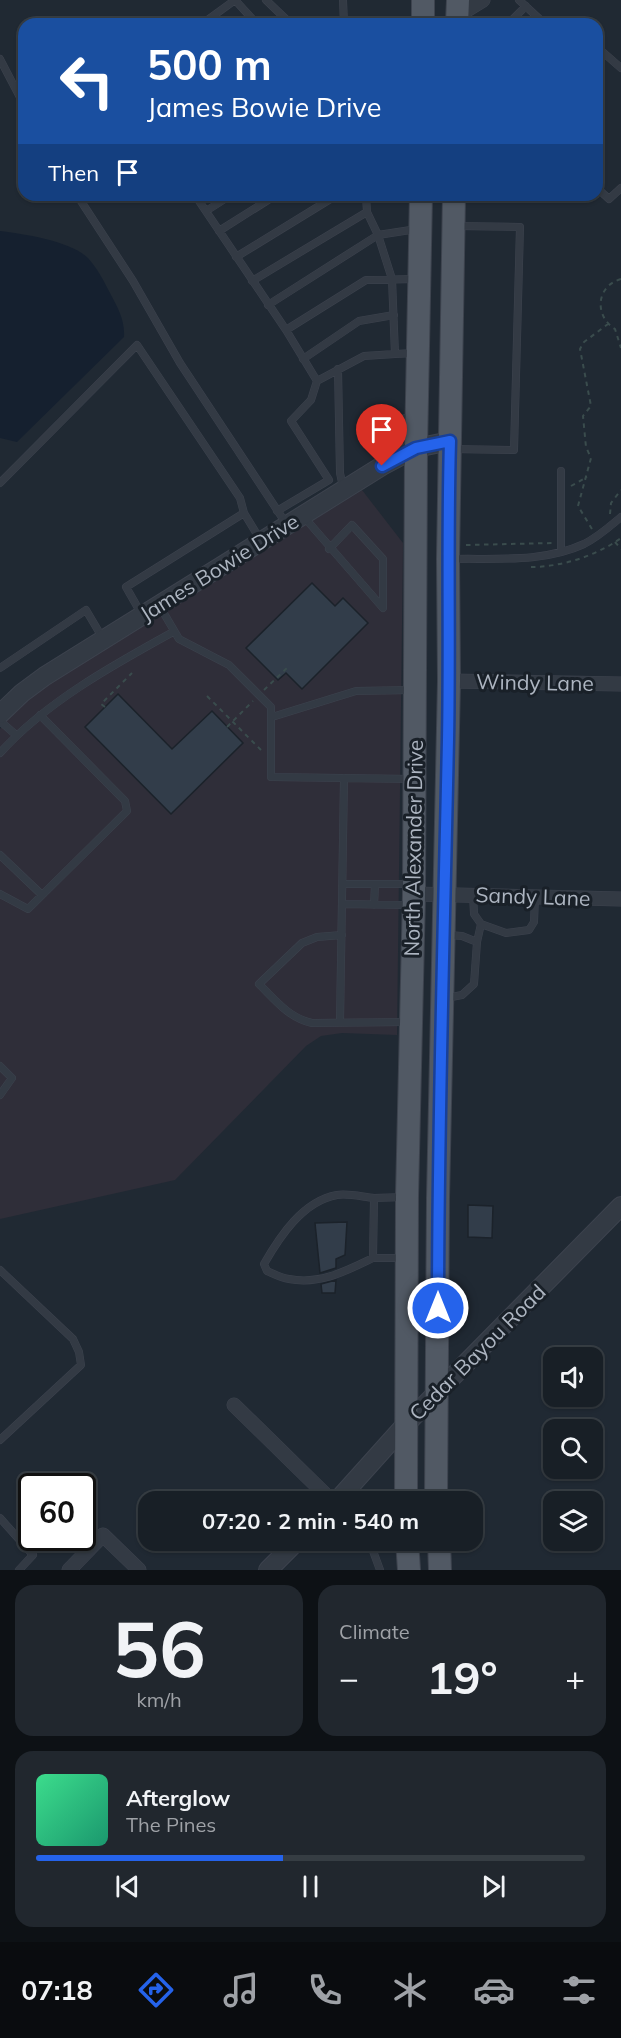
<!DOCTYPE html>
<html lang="en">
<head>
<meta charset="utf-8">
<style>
  body { margin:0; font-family:Mulish,sans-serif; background:#21272e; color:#f1f3f6; height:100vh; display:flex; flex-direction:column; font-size:22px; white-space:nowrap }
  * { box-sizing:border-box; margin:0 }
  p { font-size:20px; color:#9fa2a7 }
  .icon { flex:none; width:33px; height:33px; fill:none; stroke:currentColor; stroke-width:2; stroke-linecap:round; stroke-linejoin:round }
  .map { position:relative; height:1570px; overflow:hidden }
  .panel { display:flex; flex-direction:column; gap:15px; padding:15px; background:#0d1115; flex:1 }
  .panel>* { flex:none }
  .hud { position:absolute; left:18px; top:18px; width:585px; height:183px; border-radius:18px; box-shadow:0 2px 4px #0004,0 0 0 2px #363d43; background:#1a4fa0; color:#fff; overflow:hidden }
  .tools { position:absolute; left:543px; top:1347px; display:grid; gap:12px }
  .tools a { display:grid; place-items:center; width:60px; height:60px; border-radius:12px; background:#181f26; box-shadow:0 2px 4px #0004,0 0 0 2px #363d43; font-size:30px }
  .speed { position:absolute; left:18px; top:1473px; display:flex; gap:12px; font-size:30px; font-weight:700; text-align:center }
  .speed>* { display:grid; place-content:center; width:78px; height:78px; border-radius:50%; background:#181f26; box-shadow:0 2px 4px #0004,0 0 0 2px #363d43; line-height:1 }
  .speed .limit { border:3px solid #111; border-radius:9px; background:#fff; color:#111 }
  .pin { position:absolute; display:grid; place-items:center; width:51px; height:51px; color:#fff; margin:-62px -26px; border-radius:50% 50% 50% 0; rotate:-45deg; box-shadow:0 0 6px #0007 }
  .pin .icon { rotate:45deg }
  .me { position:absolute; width:66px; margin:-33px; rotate:0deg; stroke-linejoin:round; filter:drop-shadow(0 0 4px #0008) }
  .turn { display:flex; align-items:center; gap:21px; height:126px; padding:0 30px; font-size:27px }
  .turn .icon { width:78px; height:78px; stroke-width:2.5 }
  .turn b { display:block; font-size:42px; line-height:51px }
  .then { display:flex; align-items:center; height:57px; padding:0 30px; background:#0003; gap:12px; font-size:22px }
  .big { font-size:45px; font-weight:700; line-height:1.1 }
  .panel .widget { flex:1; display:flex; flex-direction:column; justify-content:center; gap:9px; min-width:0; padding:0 21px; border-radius:18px; background:#21272e }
  .panel .dial { align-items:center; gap:0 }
  .dial b { font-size:78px; line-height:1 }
  .song { display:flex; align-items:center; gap:18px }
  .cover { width:72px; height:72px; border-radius:9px; background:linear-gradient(135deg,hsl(150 70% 55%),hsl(160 70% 35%)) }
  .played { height:6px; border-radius:3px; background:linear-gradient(90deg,#2563eb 45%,#363d43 45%) }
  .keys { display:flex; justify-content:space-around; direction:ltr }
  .heat { display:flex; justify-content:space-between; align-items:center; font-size:33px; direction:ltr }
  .panel .tiles { flex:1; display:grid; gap:15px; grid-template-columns:1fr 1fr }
  .widget:last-child { grid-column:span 2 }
  .trip { position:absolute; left:138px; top:1491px; width:345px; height:60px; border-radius:18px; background:#181f26; box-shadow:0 2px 4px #0004,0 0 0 2px #363d43; font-weight:700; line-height:60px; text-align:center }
  .tab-bar { display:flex; height:96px; justify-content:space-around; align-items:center; background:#0a0c0f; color:#9fa2a7 }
  .tab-bar .icon { width:42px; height:42px }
  .tab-bar .selected { color:#2563eb }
  .tab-bar b { font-size:27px; color:#f1f3f6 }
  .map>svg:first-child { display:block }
  .medical { fill:#2f2e39 }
  .water { fill:#15202f }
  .building { fill:#323d4a; stroke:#1b222a; stroke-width:1.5 }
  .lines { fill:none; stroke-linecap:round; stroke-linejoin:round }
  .service-casing { stroke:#3d434e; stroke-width:8 }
  .minor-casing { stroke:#3d434e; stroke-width:15 }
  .tertiary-casing { stroke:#3d434e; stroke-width:20 }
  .primary-casing { stroke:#3d434e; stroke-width:24 }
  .path { stroke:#3a4c4d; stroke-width:2; stroke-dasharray:4.5 4.5; stroke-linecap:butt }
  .service { stroke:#333a44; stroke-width:7 }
  .minor { stroke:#333a44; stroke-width:14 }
  .tertiary { stroke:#333a44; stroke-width:18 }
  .primary { stroke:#515964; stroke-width:22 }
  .route-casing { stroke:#184099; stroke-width:15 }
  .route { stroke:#2563eb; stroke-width:10 }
  .labels { text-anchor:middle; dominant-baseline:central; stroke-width:6; stroke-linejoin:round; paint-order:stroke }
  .street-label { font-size:21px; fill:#adb5c1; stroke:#192028 }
</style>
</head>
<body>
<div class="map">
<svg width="621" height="1570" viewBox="0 0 621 1570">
  <rect width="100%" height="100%" fill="#202933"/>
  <!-- medical -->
  <path class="medical" d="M362,490l41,53 -6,492 -55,-2 -21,3 -15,10 -131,134 -175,39v-490l15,-19 30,-24z"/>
  <!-- water -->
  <path class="water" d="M0,231c24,3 71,10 88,27 9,10 16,23 22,35 8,15 15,27 14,44l-107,105 -17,-4z"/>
  <!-- building -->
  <path class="building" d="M312,583l23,23 8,-8 25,25 -66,66 -16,-16 -8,7 -32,-32z
    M118,694l54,55 40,-38 31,32 -72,71 -86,-87z
    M468,1205l25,1 -1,32 -24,-1z
    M347,1222l-2,33 -9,4v9l-16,5 -5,-50z
    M336,1280l-1,13h-13l-1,-9z"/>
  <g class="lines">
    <defs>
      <path id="service" d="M235,0l22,24
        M266,0l25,24
        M343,0l1,24
        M519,0l26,24
        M202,24l33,-24
        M508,24l18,-18
        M597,47l24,21
        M0,59l24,46
        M597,188l12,11 12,-11
        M77,195l56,86 47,82 107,162
        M195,195l91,135 31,51
        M206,211l25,-16
        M219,231l57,-36
        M236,257l101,-62
        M252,281l115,-69
        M268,305l110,-70 39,-6
        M286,330l80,-50 50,-1
        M395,354l20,-1
        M303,359l56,-38 35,-6
        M338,369l2,104 3,14
        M452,449l62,1 6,-223 -64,-1
        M385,462l-2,-40 29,-5
        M561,471v80
        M0,483l137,-138 103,153 4,15
        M277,511l52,-31 -38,-59 20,-21 6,-19 47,-25 31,-2 -3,-75 -14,-44 -11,-23 -1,-17
        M304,517l79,91v-49l-31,-34 -23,24
        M451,559c44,-1 92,4 133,-15 14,-7 25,-17 37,-27
        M159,605l20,34 50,26 42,42v70l141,2
        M142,615l-16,-28 118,-74 17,28
        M0,668l86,-58 16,27
        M272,717l84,-26 56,-1
        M0,721l16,14
        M0,753c46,-51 113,-88 173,-121
        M0,855l42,40
        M343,884h69
        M0,894l28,15 99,-98 -2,-10 -85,-86
        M473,894l1,20 7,10 25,9 23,-3 5,-8 1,-26
        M343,904l66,1
        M374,905l1,-20
        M342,935l-25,2 -15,6 -43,41c16,16 30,34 53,39l96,-1
        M448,935l14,1 15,6
        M446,998l16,-3 12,-11 3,-42 4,-18
        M340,1022l4,-244
        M0,1066l12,12 -12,17
        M373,1258c-27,13 -53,27 -84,21 -8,-1 -15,-5 -22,-8l-3,-7c16,-28 39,-63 73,-69 11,-2 26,2 37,3
        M403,1258h-30l1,-60 31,-1
        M0,1270l73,69 6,13 2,13 -81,75
        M0,1518l33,37 -14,15
        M369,1540l11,30"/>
      <path id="minor" d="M457,16l26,-16
        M449,681l172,3
        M414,894l207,5
        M234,1405l99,97
        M69,1570l34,-35 36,35"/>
      <path id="tertiary" d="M0,714l22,-21 23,-17 337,-210 34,-18 34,-7
        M336,1502l70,-78 215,-218
        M268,1570l30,-30"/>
      <path id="primary" d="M423,24v-24
        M457,24l1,-24
        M406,1502l1,-305 7,-303 2,-446 5,-253
        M436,1502l2,-304 11,-517 -1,-122 6,-364
        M407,1540l2,30
        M439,1540l1,30"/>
    </defs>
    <!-- service casing -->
    <use href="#service" class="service-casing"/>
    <!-- minor casing -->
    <use href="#minor" class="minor-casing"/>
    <!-- tertiary casing -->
    <use href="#tertiary" class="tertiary-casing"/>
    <!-- primary casing -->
    <use href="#primary" class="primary-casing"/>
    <!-- path -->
    <path class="path" d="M621,279c-25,7 -27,37 -6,50l6,19
      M571,486l16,-9
      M610,514l1,-11 10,-13
      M592,529l-14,-23 13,-48 -5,-11 -3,-31 8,-10 -11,-57 4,-7 24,-18
      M615,542l6,7
      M466,545l87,-2
      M531,567c30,0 65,-11 90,-29
      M264,690l26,-25
      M207,696l54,54
      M105,707l-4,-3 31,-31
      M227,727l26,-26"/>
    <!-- service -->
    <use href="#service" class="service"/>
    <!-- minor -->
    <use href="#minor" class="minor"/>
    <!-- tertiary -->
    <use href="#tertiary" class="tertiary"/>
    <!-- primary -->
    <use href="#primary" class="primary"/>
  </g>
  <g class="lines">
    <defs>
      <path id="route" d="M382,466l34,-18 34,-7c-3,100 0,199 -2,299 -4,190 -10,379 -10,568"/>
    </defs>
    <!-- route casing -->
    <use href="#route" class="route-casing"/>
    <!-- route -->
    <use href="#route" class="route"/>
  </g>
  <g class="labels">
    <!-- street labels -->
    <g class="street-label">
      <text transform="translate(219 567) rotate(-32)">James Bowie Drive</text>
      <text transform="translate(535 682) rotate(1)">Windy Lane</text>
      <text transform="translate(413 848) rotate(-89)">North Alexander Drive</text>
      <text transform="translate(533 896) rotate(2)">Sandy Lane</text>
      <text transform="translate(477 1352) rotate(-45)">Cedar Bayou Road</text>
    </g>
  </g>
</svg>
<div class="tools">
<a><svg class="icon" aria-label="sound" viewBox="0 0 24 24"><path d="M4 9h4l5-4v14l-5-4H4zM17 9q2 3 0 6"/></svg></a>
<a><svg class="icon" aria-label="search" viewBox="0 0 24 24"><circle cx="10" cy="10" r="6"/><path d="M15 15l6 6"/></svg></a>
<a><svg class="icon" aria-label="layers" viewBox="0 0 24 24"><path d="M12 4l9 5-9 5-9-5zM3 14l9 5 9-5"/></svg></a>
</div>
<div class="speed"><div class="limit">60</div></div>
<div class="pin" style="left:382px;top:466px;background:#d93025"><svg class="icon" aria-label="arrive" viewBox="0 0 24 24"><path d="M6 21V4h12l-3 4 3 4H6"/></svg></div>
<svg class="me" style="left:438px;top:1308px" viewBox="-20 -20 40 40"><circle r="17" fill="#2563eb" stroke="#fff" stroke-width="3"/><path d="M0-11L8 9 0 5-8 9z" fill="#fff"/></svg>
<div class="trip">07:20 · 2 min · 540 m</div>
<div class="hud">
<div class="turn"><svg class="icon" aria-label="left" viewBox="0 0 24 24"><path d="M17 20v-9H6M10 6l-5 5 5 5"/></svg><div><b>500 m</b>James Bowie Drive</div></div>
<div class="then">Then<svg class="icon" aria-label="arrive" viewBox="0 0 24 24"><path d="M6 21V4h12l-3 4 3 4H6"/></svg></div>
</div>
</div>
<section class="panel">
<div class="tiles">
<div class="widget dial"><b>56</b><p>km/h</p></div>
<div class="widget"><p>Climate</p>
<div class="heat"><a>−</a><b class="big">19°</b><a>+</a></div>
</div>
<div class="widget">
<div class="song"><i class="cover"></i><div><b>Afterglow</b><p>The Pines</p></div></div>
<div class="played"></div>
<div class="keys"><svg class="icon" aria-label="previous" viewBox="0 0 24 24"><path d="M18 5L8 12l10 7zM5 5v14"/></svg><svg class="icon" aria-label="pause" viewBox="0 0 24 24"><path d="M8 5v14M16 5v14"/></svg><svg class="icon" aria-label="next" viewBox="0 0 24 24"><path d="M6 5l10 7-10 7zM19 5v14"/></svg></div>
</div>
</div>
</section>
<nav class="tab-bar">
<b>07:18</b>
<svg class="icon selected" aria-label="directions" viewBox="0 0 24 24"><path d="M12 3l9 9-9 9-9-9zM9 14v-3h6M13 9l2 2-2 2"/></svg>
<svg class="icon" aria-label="music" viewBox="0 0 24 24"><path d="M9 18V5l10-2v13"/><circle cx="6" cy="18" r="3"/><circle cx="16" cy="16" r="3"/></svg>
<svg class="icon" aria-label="phone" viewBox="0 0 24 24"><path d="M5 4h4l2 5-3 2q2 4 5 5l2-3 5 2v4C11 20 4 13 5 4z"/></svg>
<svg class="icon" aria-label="climate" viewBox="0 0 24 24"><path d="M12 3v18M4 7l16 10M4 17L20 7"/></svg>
<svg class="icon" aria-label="car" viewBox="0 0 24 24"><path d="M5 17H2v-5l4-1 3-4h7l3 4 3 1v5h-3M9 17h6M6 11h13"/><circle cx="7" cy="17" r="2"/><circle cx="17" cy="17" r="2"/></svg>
<svg class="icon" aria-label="filters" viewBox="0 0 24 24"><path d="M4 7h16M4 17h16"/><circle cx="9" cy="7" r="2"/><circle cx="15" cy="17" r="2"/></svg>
</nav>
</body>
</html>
